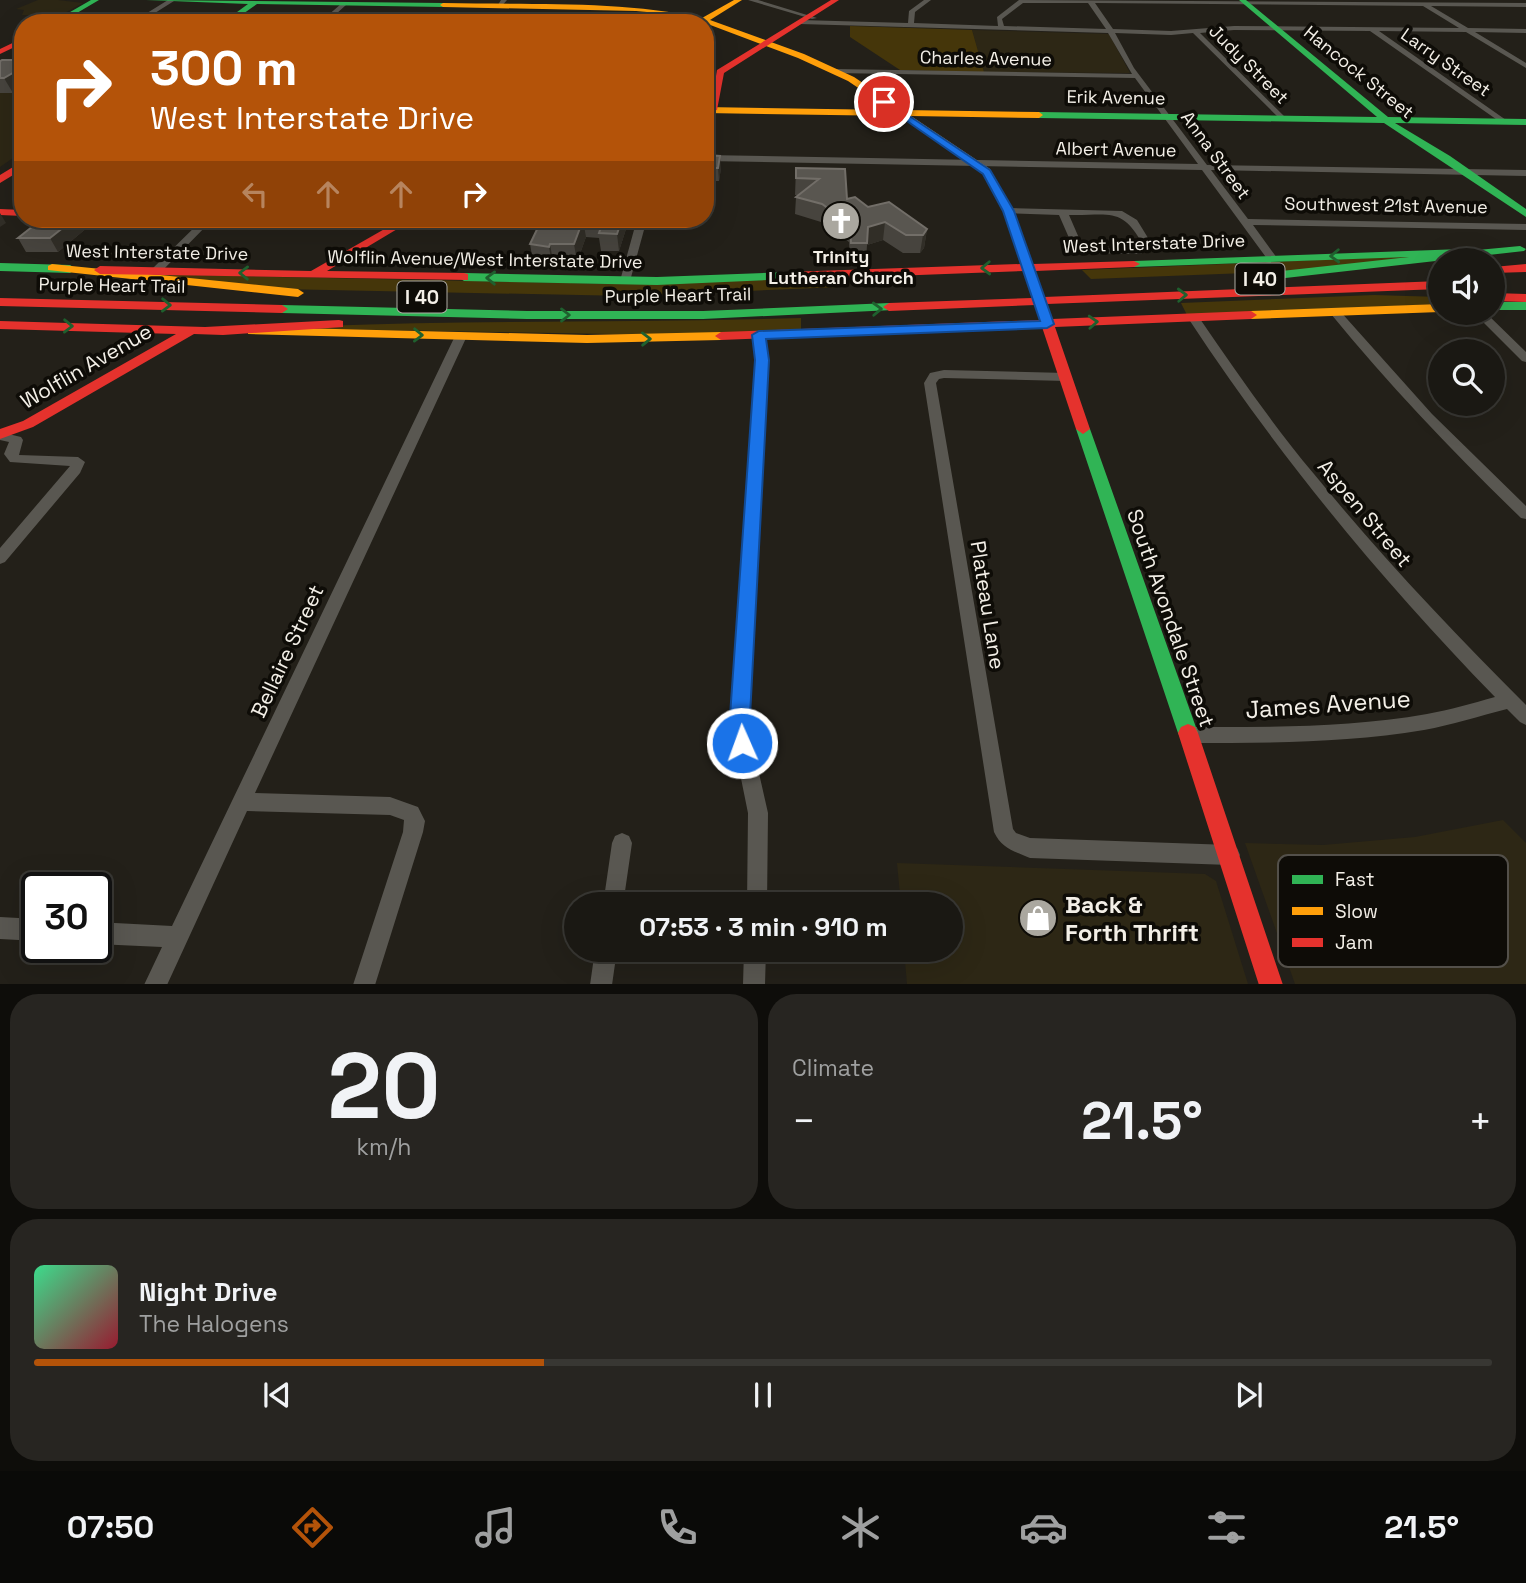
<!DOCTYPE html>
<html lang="en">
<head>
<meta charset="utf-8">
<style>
  body { margin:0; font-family:"Space Grotesk",sans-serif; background:#272521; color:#f1f3f6; height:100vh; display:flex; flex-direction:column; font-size:26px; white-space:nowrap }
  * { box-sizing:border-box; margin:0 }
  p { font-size:23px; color:#9fa0a0 }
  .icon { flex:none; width:38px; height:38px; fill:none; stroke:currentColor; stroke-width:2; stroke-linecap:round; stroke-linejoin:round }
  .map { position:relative; height:984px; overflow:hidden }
  .drawer { display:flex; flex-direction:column; gap:10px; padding:10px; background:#0e0d0a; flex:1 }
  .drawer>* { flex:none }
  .hud { position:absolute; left:14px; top:14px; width:700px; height:214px; border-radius:28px; box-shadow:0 7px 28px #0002,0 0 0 2px #383733; background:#b45309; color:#fff; overflow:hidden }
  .fabs { position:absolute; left:1428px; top:248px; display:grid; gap:14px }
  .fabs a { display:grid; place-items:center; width:77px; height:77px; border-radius:50%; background:#1a1813; box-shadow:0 7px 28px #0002,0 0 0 2px #383733; font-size:35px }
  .speed { position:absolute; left:21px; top:872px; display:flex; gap:14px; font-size:35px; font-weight:700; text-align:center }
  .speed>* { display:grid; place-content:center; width:91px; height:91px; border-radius:50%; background:#1a1813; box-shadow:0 7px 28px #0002,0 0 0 2px #383733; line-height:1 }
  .speed .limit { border:4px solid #111; border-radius:10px; background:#fff; color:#111 }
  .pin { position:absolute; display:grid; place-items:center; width:60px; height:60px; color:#fff; margin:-30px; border:4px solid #fff; border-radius:50%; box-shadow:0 2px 7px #0007 }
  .me { position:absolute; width:77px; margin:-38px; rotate:358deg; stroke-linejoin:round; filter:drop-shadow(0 0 5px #0008) }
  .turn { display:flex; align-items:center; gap:24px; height:147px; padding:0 21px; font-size:32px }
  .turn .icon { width:91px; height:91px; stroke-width:2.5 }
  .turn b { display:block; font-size:49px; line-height:60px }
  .lanes { display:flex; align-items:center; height:66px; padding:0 21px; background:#0003; justify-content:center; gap:35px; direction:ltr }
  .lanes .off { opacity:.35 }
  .big { font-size:52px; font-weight:700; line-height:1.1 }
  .drawer .widget { flex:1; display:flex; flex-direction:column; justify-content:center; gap:10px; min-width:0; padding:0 24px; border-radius:28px; background:#272521 }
  .drawer .dial { align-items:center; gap:0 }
  .dial b { font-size:91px; line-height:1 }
  .song { display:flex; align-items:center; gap:21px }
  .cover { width:84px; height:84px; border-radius:10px; background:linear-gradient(135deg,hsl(150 70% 55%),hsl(350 70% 35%)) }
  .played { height:7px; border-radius:4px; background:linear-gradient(90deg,#b45309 35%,#383733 35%) }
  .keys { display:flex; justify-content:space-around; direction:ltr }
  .heat { display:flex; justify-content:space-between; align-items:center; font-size:38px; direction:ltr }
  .drawer .tiles { flex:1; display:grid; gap:10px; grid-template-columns:1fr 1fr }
  .widget:last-child { grid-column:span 2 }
  .trip { position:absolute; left:564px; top:892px; width:399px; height:70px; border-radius:35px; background:#1a1813; box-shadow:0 7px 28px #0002,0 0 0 2px #383733; font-weight:700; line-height:70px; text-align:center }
  .menu { display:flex; height:112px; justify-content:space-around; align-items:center; background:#0a0a08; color:#9fa0a0 }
  .menu .icon { width:49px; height:49px }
  .menu .current { color:#b45309 }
  .menu b { font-size:32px; color:#f1f3f6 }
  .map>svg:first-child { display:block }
  .built { fill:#2d2715 }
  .green { fill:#45360a }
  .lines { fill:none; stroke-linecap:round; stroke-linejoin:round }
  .street { fill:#595751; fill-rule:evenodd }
  .fast { fill:#30b455; fill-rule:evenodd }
  .slow { fill:#ff9f0a; fill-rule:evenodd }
  .jam { fill:#e5322d; fill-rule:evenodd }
  .wall { fill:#47443e }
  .shaded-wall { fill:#312e27 }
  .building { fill:#595650; stroke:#726e68; stroke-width:2 }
  .oneway { stroke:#1f602e }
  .route { fill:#1a73e8; stroke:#114b97; stroke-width:2 }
  .labels { text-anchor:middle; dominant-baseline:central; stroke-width:7; stroke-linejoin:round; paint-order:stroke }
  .far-street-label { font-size:18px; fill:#f3efe7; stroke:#0e0c07 }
  .far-poi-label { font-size:18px; font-weight:bold; fill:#f3efe7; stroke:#0e0c07 }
  .shield { fill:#0e0c07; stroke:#aeaba4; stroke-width:2 }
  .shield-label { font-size:19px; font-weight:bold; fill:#f3efe7 }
  .street-label { font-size:21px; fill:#f3efe7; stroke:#0e0c07 }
  .near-street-label { font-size:24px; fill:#f3efe7; stroke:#0e0c07 }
  .near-poi-label { font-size:24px; font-weight:bold; fill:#f3efe7; stroke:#0e0c07; text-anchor:start }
  .key { fill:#0e0c07; stroke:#53504a; stroke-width:2 }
  .key-label { font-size:19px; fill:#f3efe7 }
</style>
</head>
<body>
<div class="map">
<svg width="1526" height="985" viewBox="0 0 1526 985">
  <rect width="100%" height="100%" fill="#232019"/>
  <!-- built -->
  <path class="built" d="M38,0h20l25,3 -24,13 -37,-1 2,-5 -8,-1z
    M972,30l137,4 21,39 -146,-1z
    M23,70v81l-23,16v-96z
    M1503,820l23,23v141h-231l-50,-141 78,2 92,-8z
    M897,863l308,11 11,7 32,103h-341l-3,-34h46v-45h-49z"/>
  <!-- green -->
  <path class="green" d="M850,26l122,4 12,42 -84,-2 -50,-33z
    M1434,255l-113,15 -230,9 -9,-9z
    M139,274l479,10 219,-6 4,9 -213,9 -349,-7z
    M1374,295l66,2v7l-253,11 -6,-12z
    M801,318v13l-129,4 -354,-6 3,-3c160,-6 320,-3 480,-8z"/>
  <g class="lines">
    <!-- street -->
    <path class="street" d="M168,0l6,1 -35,22h-8z
      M501,0h6l-7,8h-4z
      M748,0h10l59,18 -5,1z
      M924,0h7l-16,12 -1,11 84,3 -1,-9 22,-17 507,3v4l-95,-1 37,22 58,1v4l-51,-1 51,31v5l-60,-36 -87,-1 127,89 1,2 -4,2 -133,-93 -136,-1 -34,3 84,83v4h-3l-88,-87 -22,2 -56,-2 19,35 73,97 319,5v6l-315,-6 37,49 278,5v6l-273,-5 24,33 -5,3 -4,-1 -66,-90 -497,-9v-6l493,9 -63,-86 -301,-5 -4,-2 4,-2 298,5 -24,-41 -308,-9 -3,-2 3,-2 108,3 1,-12zM1023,3h65l18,26 -102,-3 -2,-7zM1095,3l328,3 36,22 -225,-2 -63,5 -58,-2z
      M341,4l5,1 -20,18h-7z
      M1009,208l113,3 15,9 16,26 -12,8 -61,-1 -7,-6 -14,-32 -53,-2v-4zM1069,215c40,1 53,-9 74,30l-4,3h-53l-4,-3z
      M203,219h10l-53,54h-8v-4z
      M637,219h10l-17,62 -5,3 -5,-3z
      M1335,309l4,1 93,104 94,92v13l-5,-1c-67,-65 -131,-132 -190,-204v-4z
      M1474,313h12l40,39v10l-4,-1z
      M1194,315l4,1c37,54 74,108 116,158 66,81 138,157 212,231v20l-6,-3 -13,-13c-28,7 -55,16 -83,21 -78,13 -156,13 -235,13l-6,-2 -3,-6 3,-6 6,-2c79,0 159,1 238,-13 23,-4 46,-11 68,-17 -114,-117 -217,-242 -307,-379z
      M759,332l6,3 3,25 -19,369 19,84 -1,92h-20l1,-92 -17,-84 25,-369 -3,-25z
      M461,333l6,3 -212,457 135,4 28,10 7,14 -2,11 -48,153h-22l50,-153 1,-12 -14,-5 -143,-4 -80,174h-23l18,-38 -66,-3v-22l76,4 283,-590z
      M944,370l122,3 6,4 -6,4 -122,-3 -5,1 -3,4 77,446 3,4 14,5 200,7 7,3 3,7 -3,7 -7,3 -200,-7c-16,-7 -28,-9 -36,-26l-70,-449 6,-10z
      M0,432l21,5 2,3 -4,15 59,2 7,5 -5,11 -75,89 -5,2v-16l70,-82 -60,-4 -6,-8 5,-12 -9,-2z
      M622,833l7,3 3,7 -9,62h-20l9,-62 3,-7z
      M0,917l37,2v22l-37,-2z
      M595,950h22l-5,35h-22z
      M744,950h22l-1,35h-22z"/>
    <!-- fast -->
    <path class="fast" d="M91,0h8l-39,23h-9z
      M146,0l297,3 3,2 -3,2 -186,-3 -27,19h-8l26,-19z
      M1239,0h7l142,117 138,2v6l-131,-2 55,33 76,53v8l-142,-94 -345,-5 -4,-3 4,-3 338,5z
      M1520,246l6,3 -2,2 -257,29 -4,-1v-6l146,-16 -275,10 -6,-3 6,-3 328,-12 5,2z
      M0,263l70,2 6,4 -6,4 -70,-2z
      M787,272l6,4 -2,3 -134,6 -193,-4 -6,-4 6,-4 193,4z
      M1493,302h33v8h-33z
      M889,303l4,1v6l-190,9h-176l-245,-6 -6,-4 6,-4 245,6h176z
      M1083,424l7,5 108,304 -3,6 -7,3 -7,-3 -3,-6 -102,-304z"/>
    <!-- slow -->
    <path class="slow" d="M734,0h8l-32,20 94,34 50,23 49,33 136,2 4,3 -4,3 -128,-2 79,53v4l-4,1 -87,-58 -194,-3v-6l186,3 -43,-29 -50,-23 -93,-35h-9l1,-2 -28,-7 -33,-3 -193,-4 -3,-2 3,-2c84,2 178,-3 259,15z
      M52,264l246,25 6,4 -6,4 -250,-27v-4z
      M1440,304v8l-189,7 -6,-4 6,-4z
      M253,327l334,8 134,-3 6,4 -6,4 -134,3 -339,-9v-6z"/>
    <!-- jam -->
    <path class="jam" d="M831,0h8l-115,73 -7,37 -7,2 7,-42z
      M23,38v5l-23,11v-5z
      M23,161v8l-23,14v-8z
      M986,168l5,3 23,40 19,53 101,-3 6,3 -6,3 -99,4 9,26 396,-16v8l-393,15 5,15 199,-8 6,4 -6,4 -196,8 35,102 -7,5 -7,-5 -34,-102 -321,13 -6,-4 6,-4 319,-12 -5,-15 -146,6 -6,-4 6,-4 143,-5 -8,-27 -237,9 -6,-4 6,-4 234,-8 -17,-53 -23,-40z
      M0,209l23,1v6l-23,-1z
      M402,219h12l-87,52 137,2 4,1v6l-368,-6 -6,-4 6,-4 211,5z
      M1526,264v8l-33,1v-6z
      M1493,293l33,1v8l-33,-1z
      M0,298l282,7 6,4 -6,4 -282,-7z
      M339,320l4,1v6l-120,8 -29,-1 -161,93 -33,12v-10l23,-8 153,-87 -176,-5v-8l205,6z
      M1188,724l7,3 3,6 85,252h-24l-81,-252 3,-6z"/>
  </g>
  <!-- wall -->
  <path class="wall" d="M23,60v27l-10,6h-13v-32z
    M705,155l16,13 -2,13h-14z
    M796,168l49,1 2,30 80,30 -3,19 -4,5h-17l-20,-13 -16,5 -1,16h-16l-1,-19 -28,-20 -26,-8 1,-17 1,-2h-2z
    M542,219h83l1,10 -7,22h-18l-2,-13 -13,-1 -9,25 -24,-1 -1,4 -19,-4 -3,-17z
    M94,222l-36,30h-32l-8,-14z"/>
  <!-- shaded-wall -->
  <path class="shaded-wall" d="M23,67v20l-10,6 -9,-15z
    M720,156l1,12 -2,13 -1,-13z
    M0,213l6,10 -6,4z
    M74,219h18l2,3 -36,30 -8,-14z
    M622,219h3l1,10 -7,22 -2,-17z
    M583,220l3,17 -9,25 -3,-18z
    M885,222l-2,18 -16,5 1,-18z
    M927,229l-3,19 -4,5 3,-18z
    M550,244l3,17 -1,4 -3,-18z"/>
  <!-- building -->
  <path class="building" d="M2,60h21v7l-19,11h-4v-17z
    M705,155l15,1 -2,12h-13z
    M796,168l49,1 2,30 8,-2 13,10 21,-5 38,27 -4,6h-17l-21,-13 -17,5 -1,16h-16l-1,-19 -28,-20 -26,-7 23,-18 -23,-1z
    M42,219h32l-24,19h-32z
    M542,219h80l-5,15 -18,-1 4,-12 -20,-1 -9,24h-24l-1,3 -19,-3z"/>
  <!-- one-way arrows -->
  <defs><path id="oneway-chevron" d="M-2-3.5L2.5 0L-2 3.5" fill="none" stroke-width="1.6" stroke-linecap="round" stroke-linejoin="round" transform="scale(1.75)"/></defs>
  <g class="oneway">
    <use href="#oneway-chevron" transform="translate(1335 256) rotate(178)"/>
    <use href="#oneway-chevron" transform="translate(986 268) rotate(178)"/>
    <use href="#oneway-chevron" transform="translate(244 273) rotate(-179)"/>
    <use href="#oneway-chevron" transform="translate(491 278) rotate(-179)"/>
    <use href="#oneway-chevron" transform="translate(1182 295) rotate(-2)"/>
    <use href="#oneway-chevron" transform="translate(166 305) rotate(1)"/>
    <use href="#oneway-chevron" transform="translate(877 309) rotate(-2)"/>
    <use href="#oneway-chevron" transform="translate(565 315)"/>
    <use href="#oneway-chevron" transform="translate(1093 322) rotate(-3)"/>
    <use href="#oneway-chevron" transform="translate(68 326) rotate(1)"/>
    <use href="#oneway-chevron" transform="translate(418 335) rotate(1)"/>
    <use href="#oneway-chevron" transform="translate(646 339) rotate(-1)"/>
  </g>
  <!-- route -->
  <path class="route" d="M884,99l106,71 24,41 40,113 -7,4 -281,11 3,21 -19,356 2,27 -3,7 -7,2 -8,-2 -3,-7 -1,-27 25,-356 -3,-25 7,-4 281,-10 -37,-110 -20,-37 -102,-71 -1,-1z"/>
  <!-- icons -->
  <defs>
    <symbol id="church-disc" viewBox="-11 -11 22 22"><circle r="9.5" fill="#aaa79f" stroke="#0e0c07"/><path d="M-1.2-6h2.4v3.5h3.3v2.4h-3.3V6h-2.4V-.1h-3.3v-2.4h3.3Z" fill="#fff"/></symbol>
    <symbol id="shop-disc" viewBox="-11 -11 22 22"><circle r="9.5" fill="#aaa79f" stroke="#0e0c07"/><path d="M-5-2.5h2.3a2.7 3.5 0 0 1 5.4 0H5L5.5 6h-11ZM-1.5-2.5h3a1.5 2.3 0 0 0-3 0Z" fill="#fff"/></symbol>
  </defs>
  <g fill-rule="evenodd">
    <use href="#church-disc" x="819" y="199" width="44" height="44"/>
    <use href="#shop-disc" x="1016" y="896" width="44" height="44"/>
  </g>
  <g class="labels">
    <!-- far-street labels -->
    <g class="far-street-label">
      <text transform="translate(986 58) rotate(1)">Charles Avenue</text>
      <text transform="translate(1446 62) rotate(35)">Larry Street</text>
      <text transform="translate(1249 64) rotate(45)">Judy Street</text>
      <text transform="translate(1359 72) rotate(39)">Hancock Street</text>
      <text transform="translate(1116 97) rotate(1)">Erik Avenue</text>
      <text transform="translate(1116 149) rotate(1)">Albert Avenue</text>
      <text transform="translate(1216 155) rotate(54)">Anna Street</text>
      <text transform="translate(1386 205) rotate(1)">Southwest 21st Avenue</text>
      <text transform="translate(1154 243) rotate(-2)">West Interstate Drive</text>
      <text transform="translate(157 252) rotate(1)">West Interstate Drive</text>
      <text transform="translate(485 259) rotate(1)">Wolflin Avenue/West Interstate Drive</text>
      <text transform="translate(112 285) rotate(1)">Purple Heart Trail</text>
      <text transform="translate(678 295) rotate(-1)">Purple Heart Trail</text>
    </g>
    <!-- far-poi labels -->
    <g class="far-poi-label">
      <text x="841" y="256">Trinity<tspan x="841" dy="21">Lutheran Church</tspan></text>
    </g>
    <!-- shield labels -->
    <g class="shield">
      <rect x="1235.5" y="263.5" width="49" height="31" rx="5"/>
      <rect x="397.5" y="281.5" width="49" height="31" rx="5"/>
    </g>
    <g class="shield-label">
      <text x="1260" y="279">I 40</text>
      <text x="422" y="297">I 40</text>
    </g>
    <!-- street labels -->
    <g class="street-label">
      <text transform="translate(86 366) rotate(-30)">Wolflin Avenue</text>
      <text transform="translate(1365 513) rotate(50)">Aspen Street</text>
      <text transform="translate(988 605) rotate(81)">Plateau Lane</text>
      <text transform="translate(1171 618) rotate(71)">South Avondale Street</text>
      <text transform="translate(287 651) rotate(-65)">Bellaire Street</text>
    </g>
    <!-- near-street labels -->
    <g class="near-street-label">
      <text transform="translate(1328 704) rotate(-4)">James Avenue</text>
    </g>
    <!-- near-poi labels -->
    <g class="near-poi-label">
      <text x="1065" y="904">Back &amp;<tspan x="1065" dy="28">Forth Thrift</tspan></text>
    </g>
  </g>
  <!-- legend -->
  <rect x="1278" y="855" width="230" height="112" rx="10" class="key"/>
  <rect x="1292" y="875" width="31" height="9" fill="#30b455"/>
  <rect x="1292" y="907" width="31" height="8" fill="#ff9f0a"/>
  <rect x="1292" y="938" width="31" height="9" fill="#e5322d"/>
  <g class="key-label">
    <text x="1335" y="886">Fast</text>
    <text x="1335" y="918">Slow</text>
    <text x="1335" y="949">Jam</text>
  </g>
</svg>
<div class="fabs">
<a><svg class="icon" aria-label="sound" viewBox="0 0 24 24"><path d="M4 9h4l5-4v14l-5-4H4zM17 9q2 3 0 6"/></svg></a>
<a><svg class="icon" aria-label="search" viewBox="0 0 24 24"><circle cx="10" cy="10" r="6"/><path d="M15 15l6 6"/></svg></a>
</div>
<div class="speed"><div class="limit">30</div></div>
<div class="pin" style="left:884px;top:102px;background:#d93025"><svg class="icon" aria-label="arrive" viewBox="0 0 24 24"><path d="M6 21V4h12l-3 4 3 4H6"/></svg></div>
<svg class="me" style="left:742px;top:743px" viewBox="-20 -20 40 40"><circle r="17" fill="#1a73e8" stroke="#fff" stroke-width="3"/><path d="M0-11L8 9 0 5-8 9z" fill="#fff"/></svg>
<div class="trip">07:53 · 3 min · 910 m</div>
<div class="hud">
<div class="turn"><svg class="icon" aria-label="right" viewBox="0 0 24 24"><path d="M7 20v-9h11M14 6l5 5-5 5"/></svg><div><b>300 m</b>West Interstate Drive</div></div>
<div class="lanes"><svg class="icon off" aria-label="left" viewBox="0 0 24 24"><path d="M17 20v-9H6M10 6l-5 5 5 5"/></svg><svg class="icon off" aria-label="ahead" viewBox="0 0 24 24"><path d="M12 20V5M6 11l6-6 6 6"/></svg><svg class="icon off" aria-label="ahead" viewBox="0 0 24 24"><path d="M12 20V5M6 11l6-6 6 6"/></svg><svg class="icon" aria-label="right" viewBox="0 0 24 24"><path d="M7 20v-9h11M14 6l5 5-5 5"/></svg></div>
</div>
</div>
<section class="drawer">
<div class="tiles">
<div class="widget dial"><b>20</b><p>km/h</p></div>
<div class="widget"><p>Climate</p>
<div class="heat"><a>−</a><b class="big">21.5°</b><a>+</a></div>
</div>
<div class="widget">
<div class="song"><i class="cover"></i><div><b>Night Drive</b><p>The Halogens</p></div></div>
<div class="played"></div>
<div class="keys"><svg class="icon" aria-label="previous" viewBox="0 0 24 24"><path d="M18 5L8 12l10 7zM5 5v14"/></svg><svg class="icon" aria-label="pause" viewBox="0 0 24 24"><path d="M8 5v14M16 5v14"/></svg><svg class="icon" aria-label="next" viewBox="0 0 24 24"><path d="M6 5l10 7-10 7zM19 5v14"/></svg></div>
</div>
</div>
</section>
<nav class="menu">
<b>07:50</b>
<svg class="icon current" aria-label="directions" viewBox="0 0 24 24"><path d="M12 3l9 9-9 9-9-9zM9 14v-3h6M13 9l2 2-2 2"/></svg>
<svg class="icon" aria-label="music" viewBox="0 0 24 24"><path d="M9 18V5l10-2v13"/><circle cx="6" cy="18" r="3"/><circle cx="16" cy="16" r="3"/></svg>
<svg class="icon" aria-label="phone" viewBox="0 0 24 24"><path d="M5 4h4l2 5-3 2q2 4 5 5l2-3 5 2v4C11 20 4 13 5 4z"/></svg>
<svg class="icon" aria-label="climate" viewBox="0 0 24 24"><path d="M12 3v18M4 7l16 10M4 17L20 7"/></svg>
<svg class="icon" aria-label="car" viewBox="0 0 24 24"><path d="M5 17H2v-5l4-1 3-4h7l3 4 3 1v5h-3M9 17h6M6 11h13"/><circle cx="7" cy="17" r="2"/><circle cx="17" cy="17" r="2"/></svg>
<svg class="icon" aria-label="filters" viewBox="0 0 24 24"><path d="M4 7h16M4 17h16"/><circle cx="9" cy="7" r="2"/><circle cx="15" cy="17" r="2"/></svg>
<b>21.5°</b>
</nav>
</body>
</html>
